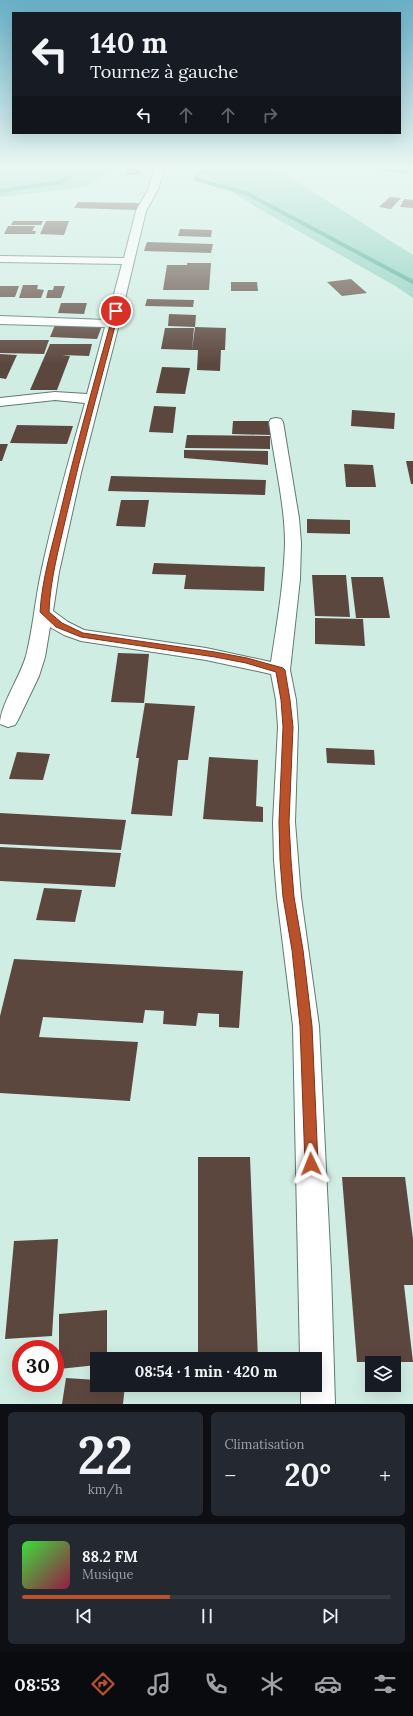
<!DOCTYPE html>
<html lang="fr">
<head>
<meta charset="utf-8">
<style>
  body { margin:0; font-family:Lora,serif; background:#242831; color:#f1f3f6; height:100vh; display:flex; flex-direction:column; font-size:15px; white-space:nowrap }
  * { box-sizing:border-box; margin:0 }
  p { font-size:13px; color:#9ea1a6 }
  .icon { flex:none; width:22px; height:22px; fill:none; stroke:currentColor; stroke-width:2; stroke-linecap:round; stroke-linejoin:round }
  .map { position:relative; height:1404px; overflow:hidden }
  .panel { display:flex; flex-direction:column; gap:8px; padding:8px; background:#0d0f14; flex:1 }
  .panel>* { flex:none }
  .guide { position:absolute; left:12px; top:12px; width:389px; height:122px; border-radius:0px; box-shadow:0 4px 16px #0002; background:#171b24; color:#f1f3f6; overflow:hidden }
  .controls { position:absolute; left:365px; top:1356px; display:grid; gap:8px }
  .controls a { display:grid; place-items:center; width:36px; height:36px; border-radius:0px; background:#171b24; box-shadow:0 4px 16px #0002; font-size:20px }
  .speed { position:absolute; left:12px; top:1340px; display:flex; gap:8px; font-size:20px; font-weight:700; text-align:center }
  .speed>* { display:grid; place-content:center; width:52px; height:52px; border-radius:50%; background:#171b24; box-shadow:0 4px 16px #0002; line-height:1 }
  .speed .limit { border:6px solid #d22; background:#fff; color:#111 }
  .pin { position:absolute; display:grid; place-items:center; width:34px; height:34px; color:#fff; margin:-17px; border:2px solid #fff; border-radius:50%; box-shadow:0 1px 4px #0007 }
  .me { position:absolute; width:44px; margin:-22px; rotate:358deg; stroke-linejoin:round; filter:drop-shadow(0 0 3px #0008) }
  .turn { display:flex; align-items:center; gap:14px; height:84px; padding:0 12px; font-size:18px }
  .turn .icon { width:52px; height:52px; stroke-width:2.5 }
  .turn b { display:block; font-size:28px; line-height:34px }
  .lanes { display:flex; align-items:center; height:38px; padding:0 12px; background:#0003; justify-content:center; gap:20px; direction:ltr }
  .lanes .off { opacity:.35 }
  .big { font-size:30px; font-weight:800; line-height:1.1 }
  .panel .tile { flex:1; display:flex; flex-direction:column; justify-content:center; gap:6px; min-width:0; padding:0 14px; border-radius:6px; background:#242831 }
  .panel .dial { align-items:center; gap:0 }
  .dial b { font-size:52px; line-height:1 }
  .song { display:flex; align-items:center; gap:12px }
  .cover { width:48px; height:48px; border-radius:6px; background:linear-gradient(135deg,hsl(120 70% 55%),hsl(340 70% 35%)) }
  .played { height:4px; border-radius:2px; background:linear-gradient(90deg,#b9522b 40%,#363941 40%) }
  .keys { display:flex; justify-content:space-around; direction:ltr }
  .heat { display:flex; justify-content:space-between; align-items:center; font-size:22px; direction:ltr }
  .panel .tiles { flex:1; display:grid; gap:8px; grid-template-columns:1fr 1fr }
  .tile:last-child { grid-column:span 2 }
  .trip { position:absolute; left:90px; top:1352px; width:232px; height:40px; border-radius:0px; background:#171b24; box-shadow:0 4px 16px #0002; font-weight:800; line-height:40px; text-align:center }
  .menu { display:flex; height:64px; justify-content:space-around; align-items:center; background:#090b0e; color:#9ea1a6 }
  .menu .icon { width:28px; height:28px }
  .menu .on { color:#b9522b }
  .menu b { font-size:18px; color:#f1f3f6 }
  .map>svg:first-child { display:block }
  .green { fill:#8ccfbe }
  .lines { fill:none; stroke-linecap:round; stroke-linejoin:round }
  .stream { stroke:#48a893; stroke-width:4 }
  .building { fill:#5c473f }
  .minor-casing { stroke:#607a73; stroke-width:2 }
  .minor { fill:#fff; fill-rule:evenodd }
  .route { fill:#b9522b; stroke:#78351c }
</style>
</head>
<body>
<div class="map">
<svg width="413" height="1404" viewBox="0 0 413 1404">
  <rect width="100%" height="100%" fill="#d0ede4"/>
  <!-- green -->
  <path class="green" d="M0,168h119l-34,19 -85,10z
    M194,168h81l138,87v43l-16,-11 -141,-80z"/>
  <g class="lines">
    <!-- stream -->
    <path class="stream" d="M205,168l-10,11 51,14 167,89
      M0,191l60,-9 27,-14"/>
  </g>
  <!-- building -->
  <path class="building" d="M126,168h14v7h-14z
    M375,168h38l-6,6 -33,-4z
    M390,197l11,1 -10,11 -12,-2z
    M404,199l9,1v8l-13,-1z
    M78,202l61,1 -3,7 -62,-2z
    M13,221h30l-2,4h-30z
    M46,221h23l-5,14 -24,-1z
    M8,226h27l-3,5h4l-1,3h-31z
    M180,229l32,1 -1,7 -33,-1z
    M147,242l66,2 -2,9 -67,-2z
    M187,263h24l-2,27h-46l4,-25h20z
    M351,279l16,14 -25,3 -15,-14z
    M231,282h26l1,9h-27z
    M23,285h15l-1,4 7,1 -3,8h-22z
    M0,286h19l-4,11h-15z
    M54,286h11l-4,12h-15l2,-8h5z
    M147,299l47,1 -1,7 -48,-1z
    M61,303h26l-3,11 -26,-1z
    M169,314l27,1 -1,12 -27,-1z
    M55,325l47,1 -5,13 -47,-2z
    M195,327l31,1 -1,22h-4l-1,21 -23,-1 1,-20h-6z
    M165,328h29l-2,22 -31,-1z
    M0,340h49l-5,14 -44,-1z
    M50,344h42l-3,12 -27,-1 8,1 -13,34h-27z
    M0,354l17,1 -11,24 -6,-1z
    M162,367l28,1 -5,26 -29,-1z
    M154,406l22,1 -3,26 -24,-1z
    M352,410l43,3 -1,16 -43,-3z
    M233,421h37v14l-38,-1z
    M17,425l56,1 -6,18 -57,-1z
    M187,435l83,1v13l-85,-1z
    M0,444h8l-6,17h-2z
    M184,450l84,1v14l-84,-7z
    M406,461h7v23h-2z
    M344,464l29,1 3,22h-30z
    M111,476l155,4 -1,15 -157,-4z
    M121,500h28l-4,27 -29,-1z
    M307,519l43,1v14l-43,-1z
    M154,563l111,4 -1,24 -80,-2 2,-14 -34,-1z
    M312,575h34l4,42 -35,-1z
    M351,577h32l7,41h-34z
    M315,618l48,1 2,27 -50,-2z
    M118,653l31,1 -5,49 -33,-1z
    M145,703l50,3 -7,54h-10l-6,56 -41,-2 8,-56h-3z
    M326,748l48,2 1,15 -48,-2z
    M17,752l33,2 -7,26 -34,-1z
    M209,757l49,3 -2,46 7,1v15l-60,-3z
    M0,813l126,7 -5,30 -121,-6z
    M0,847l121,6 -6,34 -115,-6z
    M44,888l38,2 -7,32 -39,-2z
    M14,959l229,12 -4,57 -20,-1v-13l-21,-1 -2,13 -33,-2 1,-13 -19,-1 -2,13 -100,-6 -4,20 99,5 -8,59 -130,-8v-77z
    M198,1157h52l8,202h-60z
    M342,1177h63l8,62v46h-9l9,77h-56z
    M58,1239l-6,97 -47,3 9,-98z
    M107,1310v49h-10v6l-38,4v-55z
    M66,1378l31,2v5h28l-2,19h-61z"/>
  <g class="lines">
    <defs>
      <path id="minor" d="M155,168h9l-6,22 -12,21 -27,113 -38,149 -22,99 -6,39 15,11 16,8 122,18 65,14c6,-39 13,-79 14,-119 0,-38 -11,-83 -16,-121l2,-3 5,-1 5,1 2,3 16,96 2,25 -1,36 -10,91 6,30 2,27 -3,95 6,75 18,129 12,245 4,133h-34v-19h14v-26h-15l-7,-333 -16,-129 -3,-37 -1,-38 5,-95 -2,-27 -5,-26 -65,-14 -125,-19 -17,-6 -14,-8 -5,30 -6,19 -21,44 -3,5 -7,2 -8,-3c0,-18 20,-47 26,-68 7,-27 9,-56 15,-83 12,-57 28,-114 44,-170l-30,-3 -55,6v-8l55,-6 32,2 18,-67 -105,-3v-8l107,4 15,-56 -122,-2v-6l124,2 12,-47 12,-21z"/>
    </defs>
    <!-- minor casing -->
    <use href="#minor" class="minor-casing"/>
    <!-- minor -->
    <use href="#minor" class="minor"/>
  </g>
  <!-- sky -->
  <linearGradient id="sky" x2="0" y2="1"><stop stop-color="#68afc6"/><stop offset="0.46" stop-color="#eaf7f3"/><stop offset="1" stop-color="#eaf7f3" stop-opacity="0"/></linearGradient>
  <rect width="413" height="365" fill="url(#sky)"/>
  <!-- route -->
  <path class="route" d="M116,310l3,1c-18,69 -37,137 -53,206 -7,31 -16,63 -17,95l13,11 21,10 132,19 32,6 36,10 2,2 5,30 3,27 -4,95 2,38 3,37 9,53 9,76 6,138 -2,5 -5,2 -5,-2 -1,-5 -5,-138 -8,-76 -9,-53 -3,-37 -1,-38 4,-95 -2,-27 -5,-28 -30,-9 -31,-6 -134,-20 -25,-10 -16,-15c2,-33 12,-65 20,-98 16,-68 35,-135 54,-203z"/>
</svg>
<div class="controls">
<a><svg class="icon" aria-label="layers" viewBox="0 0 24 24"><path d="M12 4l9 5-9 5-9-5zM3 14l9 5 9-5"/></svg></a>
</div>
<div class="speed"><div class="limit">30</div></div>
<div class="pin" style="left:116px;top:311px;background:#d93025"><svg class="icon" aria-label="arrive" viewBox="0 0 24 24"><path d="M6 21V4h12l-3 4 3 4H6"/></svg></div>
<svg class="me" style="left:311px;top:1164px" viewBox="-20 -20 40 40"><path d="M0-17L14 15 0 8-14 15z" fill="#b9522b" stroke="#fff" stroke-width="4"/></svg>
<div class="trip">08:54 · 1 min · 420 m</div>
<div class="guide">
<div class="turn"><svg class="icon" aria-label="left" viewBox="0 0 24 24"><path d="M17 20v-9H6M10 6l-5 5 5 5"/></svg><div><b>140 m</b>Tournez à gauche</div></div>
<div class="lanes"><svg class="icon" aria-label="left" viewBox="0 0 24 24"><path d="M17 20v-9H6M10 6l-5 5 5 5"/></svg><svg class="icon off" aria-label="ahead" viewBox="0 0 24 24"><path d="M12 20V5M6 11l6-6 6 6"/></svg><svg class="icon off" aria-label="ahead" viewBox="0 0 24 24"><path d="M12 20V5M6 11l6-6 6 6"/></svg><svg class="icon off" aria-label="right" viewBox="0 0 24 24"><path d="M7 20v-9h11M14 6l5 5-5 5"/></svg></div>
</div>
</div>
<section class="panel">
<div class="tiles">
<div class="tile dial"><b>22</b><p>km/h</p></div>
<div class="tile"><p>Climatisation</p>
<div class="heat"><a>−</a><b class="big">20°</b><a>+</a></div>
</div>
<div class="tile">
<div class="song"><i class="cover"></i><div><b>88.2 FM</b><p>Musique</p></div></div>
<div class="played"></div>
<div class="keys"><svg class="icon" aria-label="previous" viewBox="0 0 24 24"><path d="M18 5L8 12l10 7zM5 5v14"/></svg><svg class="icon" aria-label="pause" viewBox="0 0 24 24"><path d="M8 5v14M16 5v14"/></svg><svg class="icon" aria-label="next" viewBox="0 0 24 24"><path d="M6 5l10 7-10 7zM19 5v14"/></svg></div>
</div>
</div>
</section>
<nav class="menu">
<b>08:53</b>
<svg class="icon on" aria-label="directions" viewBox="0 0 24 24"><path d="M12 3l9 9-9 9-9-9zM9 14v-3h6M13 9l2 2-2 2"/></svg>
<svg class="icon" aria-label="music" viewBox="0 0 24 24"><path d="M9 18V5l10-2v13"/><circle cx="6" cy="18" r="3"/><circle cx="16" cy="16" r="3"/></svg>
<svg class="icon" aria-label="phone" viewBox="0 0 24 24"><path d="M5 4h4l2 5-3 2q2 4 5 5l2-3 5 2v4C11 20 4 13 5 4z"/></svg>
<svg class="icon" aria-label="climate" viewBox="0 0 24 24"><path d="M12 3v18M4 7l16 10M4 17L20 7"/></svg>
<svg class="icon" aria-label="car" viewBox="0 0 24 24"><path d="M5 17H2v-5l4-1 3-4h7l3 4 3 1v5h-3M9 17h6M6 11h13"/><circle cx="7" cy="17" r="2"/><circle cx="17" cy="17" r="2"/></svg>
<svg class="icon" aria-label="filters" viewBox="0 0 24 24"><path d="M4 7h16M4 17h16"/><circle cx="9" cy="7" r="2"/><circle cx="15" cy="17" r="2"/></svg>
</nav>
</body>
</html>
